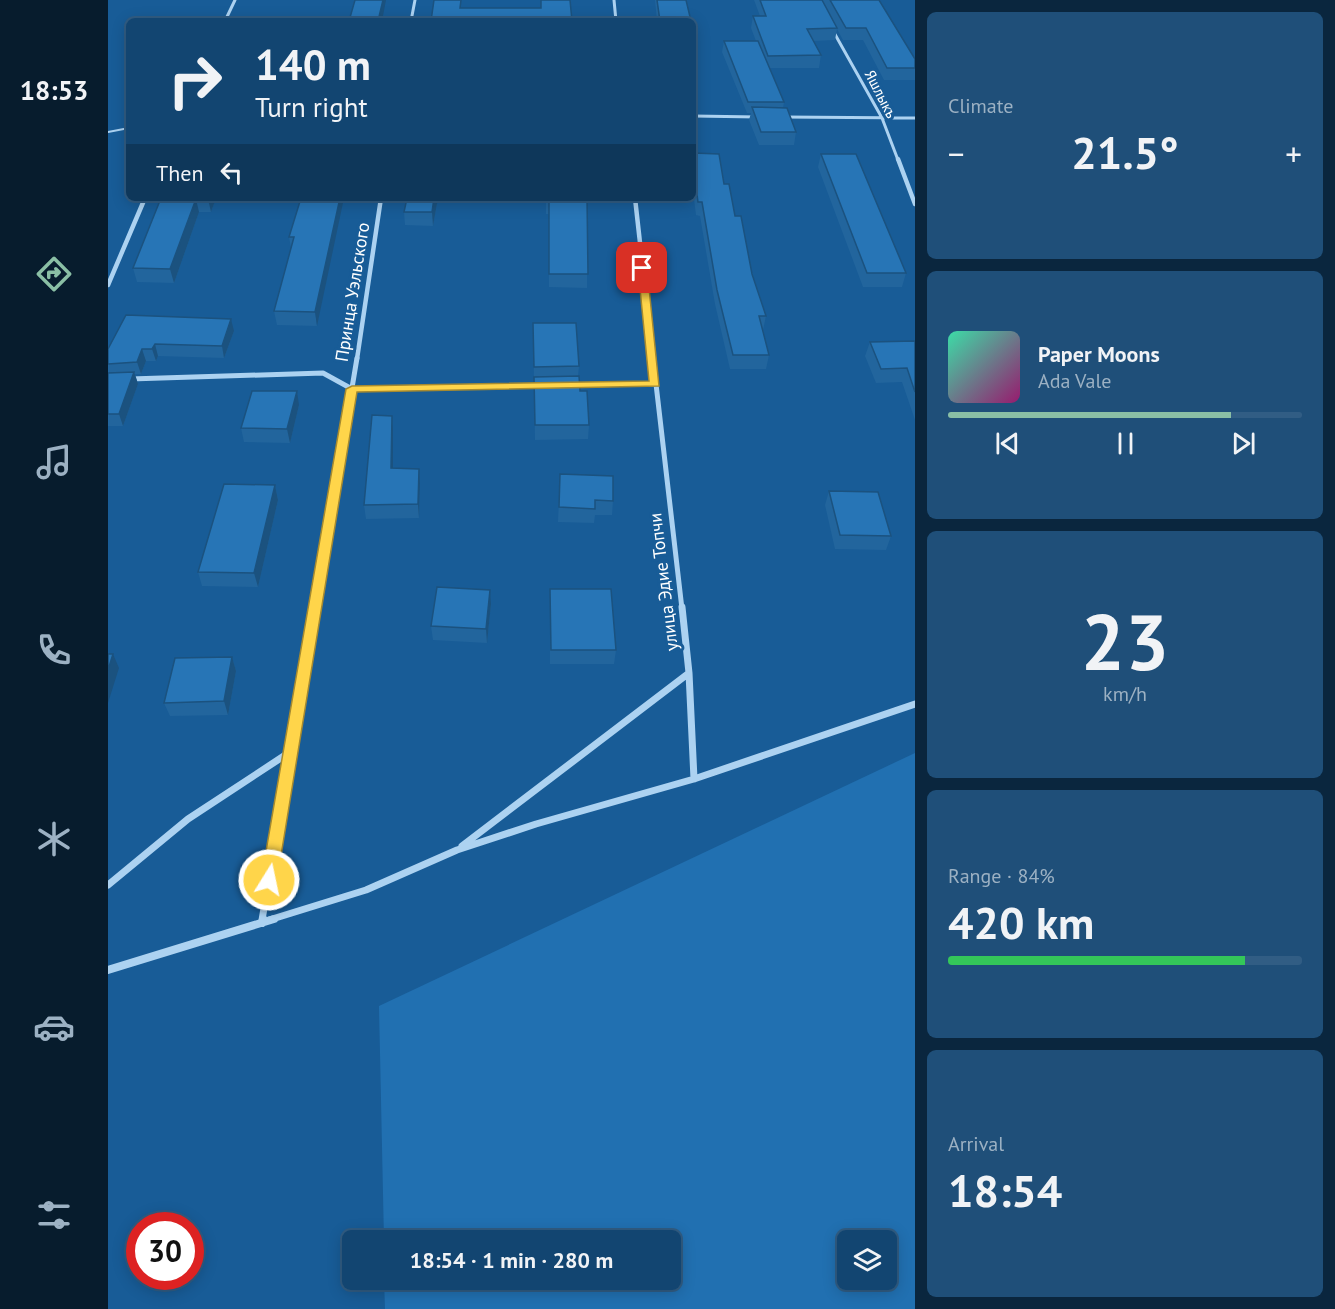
<!DOCTYPE html>
<html lang="en">
<head>
<meta charset="utf-8">
<style>
  body { margin:0; font-family:"PT Sans",sans-serif; background:#1f4f79; color:#f1f3f6; height:100vh; display:flex; flex-direction:column; font-size:22px; white-space:nowrap }
  * { box-sizing:border-box; margin:0 }
  p { font-size:20px; color:#9cb1c3 }
  .icon { flex:none; width:33px; height:33px; fill:none; stroke:currentColor; stroke-width:2; stroke-linecap:round; stroke-linejoin:round }
  .map { position:relative; flex:1; overflow:hidden }
  .drawer { display:flex; flex-direction:column; gap:12px; padding:12px; background:#0a263e; width:420px }
  .drawer>* { flex:none }
  .guide { position:absolute; left:18px; top:18px; width:570px; height:183px; border-radius:9px; box-shadow:0 3px 15px #0003,0 0 0 2px #315d84; background:#124571; color:#f1f3f6; overflow:hidden }
  .tools { position:absolute; left:729px; top:1230px; display:grid; gap:12px }
  .tools a { display:grid; place-items:center; width:60px; height:60px; border-radius:9px; background:#124571; box-shadow:0 3px 15px #0003,0 0 0 2px #315d84; font-size:30px }
  .speed { position:absolute; left:18px; top:1212px; display:flex; gap:12px; font-size:30px; font-weight:700; text-align:center }
  .speed>* { display:grid; place-content:center; width:78px; height:78px; border-radius:50%; background:#124571; box-shadow:0 3px 15px #0003,0 0 0 2px #315d84; line-height:1 }
  .speed .limit { border:9px solid #d22; background:#fff; color:#111 }
  .pin { position:absolute; display:grid; place-items:center; width:51px; height:51px; color:#fff; margin:-26px; border-radius:12px; box-shadow:0 3px 9px #0006 }
  .me { position:absolute; width:66px; margin:-33px; rotate:10deg; stroke-linejoin:round; filter:drop-shadow(0 0 4px #0008) }
  .turn { display:flex; align-items:center; gap:21px; height:126px; padding:0 30px; font-size:27px }
  .turn .icon { width:78px; height:78px; stroke-width:2.5 }
  .turn b { display:block; font-size:42px; line-height:51px }
  .then { display:flex; align-items:center; height:57px; padding:0 30px; background:#0003; gap:12px; font-size:22px }
  .big { font-size:45px; font-weight:800; line-height:1.1 }
  .drawer .tile { flex:1; display:flex; flex-direction:column; justify-content:center; gap:9px; min-width:0; padding:0 21px; border-radius:9px; background:#1f4f79 }
  .drawer .dial { align-items:center; gap:0 }
  .dial b { font-size:78px; line-height:1 }
  .song { display:flex; align-items:center; gap:18px }
  .cover { width:72px; height:72px; border-radius:9px; background:linear-gradient(135deg,hsl(160 70% 55%),hsl(320 70% 35%)) }
  .played { height:6px; border-radius:3px; background:linear-gradient(90deg,#8abfa5 80%,#315d84 80%) }
  .keys { display:flex; justify-content:space-around; direction:ltr }
  .heat { display:flex; justify-content:space-between; align-items:center; font-size:33px; direction:ltr }
  .charge { height:9px; border-radius:4px; background:linear-gradient(90deg,#34c759 84%,#315d84 0) }
  .trip { position:absolute; left:234px; top:1230px; width:339px; height:60px; border-radius:9px; background:#124571; box-shadow:0 3px 15px #0003,0 0 0 2px #315d84; font-weight:800; line-height:60px; text-align:center }
  main { display:flex; flex:1; min-height:0 }
  .dock { display:flex; flex-direction:column; width:108px; justify-content:space-around; align-items:center; background:#071c2d; color:#9cb1c3 }
  .dock .icon { width:42px; height:42px }
  .dock .selected { color:#8abfa5 }
  .dock b { font-size:27px; color:#f1f3f6 }
  .map>svg:first-child { display:block }
  .green { fill:#2170b1; fill-rule:evenodd }
  .lines { fill:none; stroke-linecap:round; stroke-linejoin:round }
  .lane { stroke:#acd2f1; stroke-width:2 }
  .street-far4 { stroke:#acd2f1; stroke-width:3 }
  .street-far3 { stroke:#acd2f1; stroke-width:4.5 }
  .street-far2 { stroke:#acd2f1; stroke-width:5 }
  .street-far1 { stroke:#acd2f1; stroke-width:7 }
  .street { stroke:#acd2f1; stroke-width:8 }
  .wall { fill:#22659d }
  .shaded-wall { fill:#1b527f }
  .building { fill:#2775b6; stroke:#1b527f; stroke-width:1.5 }
  .route { fill:#ffd54a; stroke:#a68a30; stroke-width:1.5 }
  .labels { text-anchor:middle; dominant-baseline:central; stroke-width:6; stroke-linejoin:round; paint-order:stroke }
  .far-street-label { font-size:15px; fill:#fff; stroke:#185c97 }
  .street-label { font-size:18px; fill:#fff; stroke:#185c97 }
</style>
</head>
<body>
<main>
<nav class="dock">
<b>18:53</b>
<svg class="icon selected" aria-label="directions" viewBox="0 0 24 24"><path d="M12 3l9 9-9 9-9-9zM9 14v-3h6M13 9l2 2-2 2"/></svg>
<svg class="icon" aria-label="music" viewBox="0 0 24 24"><path d="M9 18V5l10-2v13"/><circle cx="6" cy="18" r="3"/><circle cx="16" cy="16" r="3"/></svg>
<svg class="icon" aria-label="phone" viewBox="0 0 24 24"><path d="M5 4h4l2 5-3 2q2 4 5 5l2-3 5 2v4C11 20 4 13 5 4z"/></svg>
<svg class="icon" aria-label="climate" viewBox="0 0 24 24"><path d="M12 3v18M4 7l16 10M4 17L20 7"/></svg>
<svg class="icon" aria-label="car" viewBox="0 0 24 24"><path d="M5 17H2v-5l4-1 3-4h7l3 4 3 1v5h-3M9 17h6M6 11h13"/><circle cx="7" cy="17" r="2"/><circle cx="17" cy="17" r="2"/></svg>
<svg class="icon" aria-label="filters" viewBox="0 0 24 24"><path d="M4 7h16M4 17h16"/><circle cx="9" cy="7" r="2"/><circle cx="15" cy="17" r="2"/></svg>
</nav>
<div class="map">
<svg width="807" height="1309" viewBox="0 0 807 1309">
  <rect width="100%" height="100%" fill="#185c97"/>
  <!-- green -->
  <path class="green" d="M807,753v556h-530l-1,-29h286v-40h-286l-5,-234zM740,1240h38v40h-38z"/>
  <g class="lines">
    <!-- lane -->
    <path class="lane" d="M0,132l21,-4"/>
    <!-- street-far4 -->
    <path class="street-far4" d="M506,0l2,21
      M117,21l10,-21
      M303,21l4,-21
      M724,29l50,89 16,42
      M585,116l65,1
      M676,117l131,1"/>
    <!-- street-far3 -->
    <path class="street-far3" d="M790,159l17,45
      M527,198l18,161
      M0,285l37,-87
      M249,359l24,-161"/>
    <!-- street-far2 -->
    <path class="street-far2" d="M545,358l29,251
      M22,379l193,-6 29,16 189,-3
      M464,385l83,-1
      M207,609l42,-251"/>
    <!-- street-far1 -->
    <path class="street-far1" d="M581,673l5,106
      M354,846l227,-173 -7,-66
      M0,885l80,-66 102,-67
      M154,920l53,-313
      M161,920l97,-30 91,-40 79,-26 158,-45 221,-75"/>
    <!-- street -->
    <path class="street" d="M154,923l1,-4
      M0,970l166,-51"/>
  </g>
  <!-- wall -->
  <path class="wall" d="M547,0h31l5,21h-34z
    M646,0h125l36,59v21h-31l-21,-40h-20l-6,-11 -2,11 -22,1 8,14 -2,13h-49l14,34 -1,6 13,24 -2,13h-35l-10,-25 2,-7h-4l-25,-61 2,-11h32l-5,-13 2,-12h7z
    M585,153l31,31 42,132 -3,14 6,25 -3,14h-36l-15,-65 -15,-88 -4,-1 -3,-24z
    M713,154l85,119 -4,14h-39l-45,-120z
    M53,198h55l-5,14h-12l-25,71 -37,-1 -4,-14z
    M193,198l16,128 -40,-1 -3,-14 17,-63 -2,-11z
    M299,198h31l-5,28 -28,-1 -1,-13z
    M438,198h41v90l-38,-1v-73h-3z
    M425,323l46,43 -1,10 2,15 9,34 -1,14 -53,1z
    M126,331l-10,27 -66,-2 -2,5h-10l-5,13h-6l3,10 -15,42h-15v-77z
    M807,341v79l-13,-38 -26,1 -11,-27 5,-14z
    M191,405l-9,38 -46,-1 -3,-14z
    M284,416l1,14v38l26,1 1,14 -1,35 -53,1 -2,-14z
    M452,474l53,27 -1,14h-17l-1,8 -36,-1z
    M167,485l3,15 -20,87 -56,-1 -4,-14z
    M721,491l62,45 -5,14 -51,-1 -10,-44z
    M442,589l66,61 -2,14h-64z
    M383,604l-4,39 -54,-3 -2,-14z
    M124,657l4,14 -8,44 -58,1 -6,-13z"/>
  <!-- shaded-wall -->
  <path class="shaded-wall" d="M275,0h3l-4,21h-4z
    M100,198h8l-5,14 -3,-13z
    M232,198h4l-27,128 -2,-14z
    M326,198h4l-5,28 -1,-14z
    M88,199l3,13 -25,71 -4,-14z
    M123,319l3,12 -10,27 -2,-12z
    M47,344l3,12 -2,5 -4,-12z
    M34,349l4,12 -5,13 -4,-12z
    M26,372l4,12 -15,42 -4,-12z
    M189,391l2,14 -9,38 -3,-14z
    M284,416l1,14v52l-2,-14z
    M311,469l1,14 -1,35 -1,-14z
    M167,485l3,15 -20,87 -4,-14z
    M382,590l1,14 -4,39 -1,-14z
    M5,654l6,14 -11,35v-33z
    M124,657l4,14 -8,44 -4,-14z"/>
  <!-- building -->
  <path class="building" d="M247,0h28l-5,21h-29z
    M326,0h27l-1,8h81v-8h29l2,21h-141z
    M549,0h29l5,21h-31z
    M652,0h62l15,28 -30,1 14,26 -53,1 -15,-40h13z
    M722,0h49l36,59v9h-28l-21,-40h-20z
    M616,41h34l26,61h-36z
    M644,107l35,1 9,24h-35z
    M585,153l26,1 5,30h5l6,32h6l11,58 14,42h-7l10,39h-36l-16,-65 -15,-88h-4l-5,-37z
    M713,154h35l50,119h-39z
    M53,198h47l-12,1 -26,70 -37,-1z
    M193,198h39l-25,114 -41,-1 20,-74h-5z
    M299,198h27l-2,14h-28z
    M438,198h41l1,76h-39v-73h-3z
    M18,315l105,4 -9,27 -67,-2 -3,5h-10l-5,13 -29,2v-15z
    M425,323h43l3,43 -45,1z
    M807,341v51l-8,-24 -26,1 -11,-27z
    M26,372l-15,42h-11v-41z
    M471,376l1,15h7l2,34h-54l-1,-48z
    M144,391h45l-10,38 -46,-1z
    M264,415l20,1 -1,52 28,1 -1,35 -54,1z
    M452,474l53,2v25l-18,-1v9l-36,-2z
    M116,484l51,1 -21,88 -56,-1z
    M721,491l49,1 13,44 -51,-1z
    M329,587l53,3 -4,39 -55,-3z
    M442,589h61l5,61h-65z
    M0,654h5l-5,16z
    M124,657l-8,44 -60,2 11,-45z"/>
  <!-- route -->
  <path class="route" d="M534,265l5,3 12,118 -302,6 -80,488 -3,5 -5,2 -6,-2 -2,-5 85,-491 6,-3 297,-5 -11,-113z"/>
  <g class="labels">
    <!-- far-street labels -->
    <g class="far-street-label">
      <text transform="translate(773 94) rotate(63)">Яшлыкъ</text>
    </g>
    <!-- street labels -->
    <g class="street-label">
      <text transform="translate(244 292) rotate(-81)">Принца Уэльского</text>
      <text transform="translate(555 582) rotate(-97)">улица Эдие Топчи</text>
    </g>
  </g>
</svg>
<div class="tools">
<a><svg class="icon" aria-label="layers" viewBox="0 0 24 24"><path d="M12 4l9 5-9 5-9-5zM3 14l9 5 9-5"/></svg></a>
</div>
<div class="speed"><div class="limit">30</div></div>
<div class="pin" style="left:534px;top:268px;background:#d93025"><svg class="icon" aria-label="arrive" viewBox="0 0 24 24"><path d="M6 21V4h12l-3 4 3 4H6"/></svg></div>
<svg class="me" style="left:161px;top:880px" viewBox="-20 -20 40 40"><circle r="17" fill="#ffd54a" stroke="#fff" stroke-width="3"/><path d="M0-11L8 9 0 5-8 9z" fill="#fff"/></svg>
<div class="trip">18:54 · 1 min · 280 m</div>
<div class="guide">
<div class="turn"><svg class="icon" aria-label="right" viewBox="0 0 24 24"><path d="M7 20v-9h11M14 6l5 5-5 5"/></svg><div><b>140 m</b>Turn right</div></div>
<div class="then">Then<svg class="icon" aria-label="left" viewBox="0 0 24 24"><path d="M17 20v-9H6M10 6l-5 5 5 5"/></svg></div>
</div>
</div>
<section class="drawer">
<div class="tile"><p>Climate</p>
<div class="heat"><a>−</a><b class="big">21.5°</b><a>+</a></div>
</div>
<div class="tile">
<div class="song"><i class="cover"></i><div><b>Paper Moons</b><p>Ada Vale</p></div></div>
<div class="played"></div>
<div class="keys"><svg class="icon" aria-label="previous" viewBox="0 0 24 24"><path d="M18 5L8 12l10 7zM5 5v14"/></svg><svg class="icon" aria-label="pause" viewBox="0 0 24 24"><path d="M8 5v14M16 5v14"/></svg><svg class="icon" aria-label="next" viewBox="0 0 24 24"><path d="M6 5l10 7-10 7zM19 5v14"/></svg></div>
</div>
<div class="tile dial"><b>23</b><p>km/h</p></div>
<div class="tile"><p>Range · 84%</p><b class="big">420 km</b><div class="charge"></div></div>
<div class="tile"><p>Arrival</p><b class="big">18:54</b></div>
</section>
</main>
</body>
</html>
